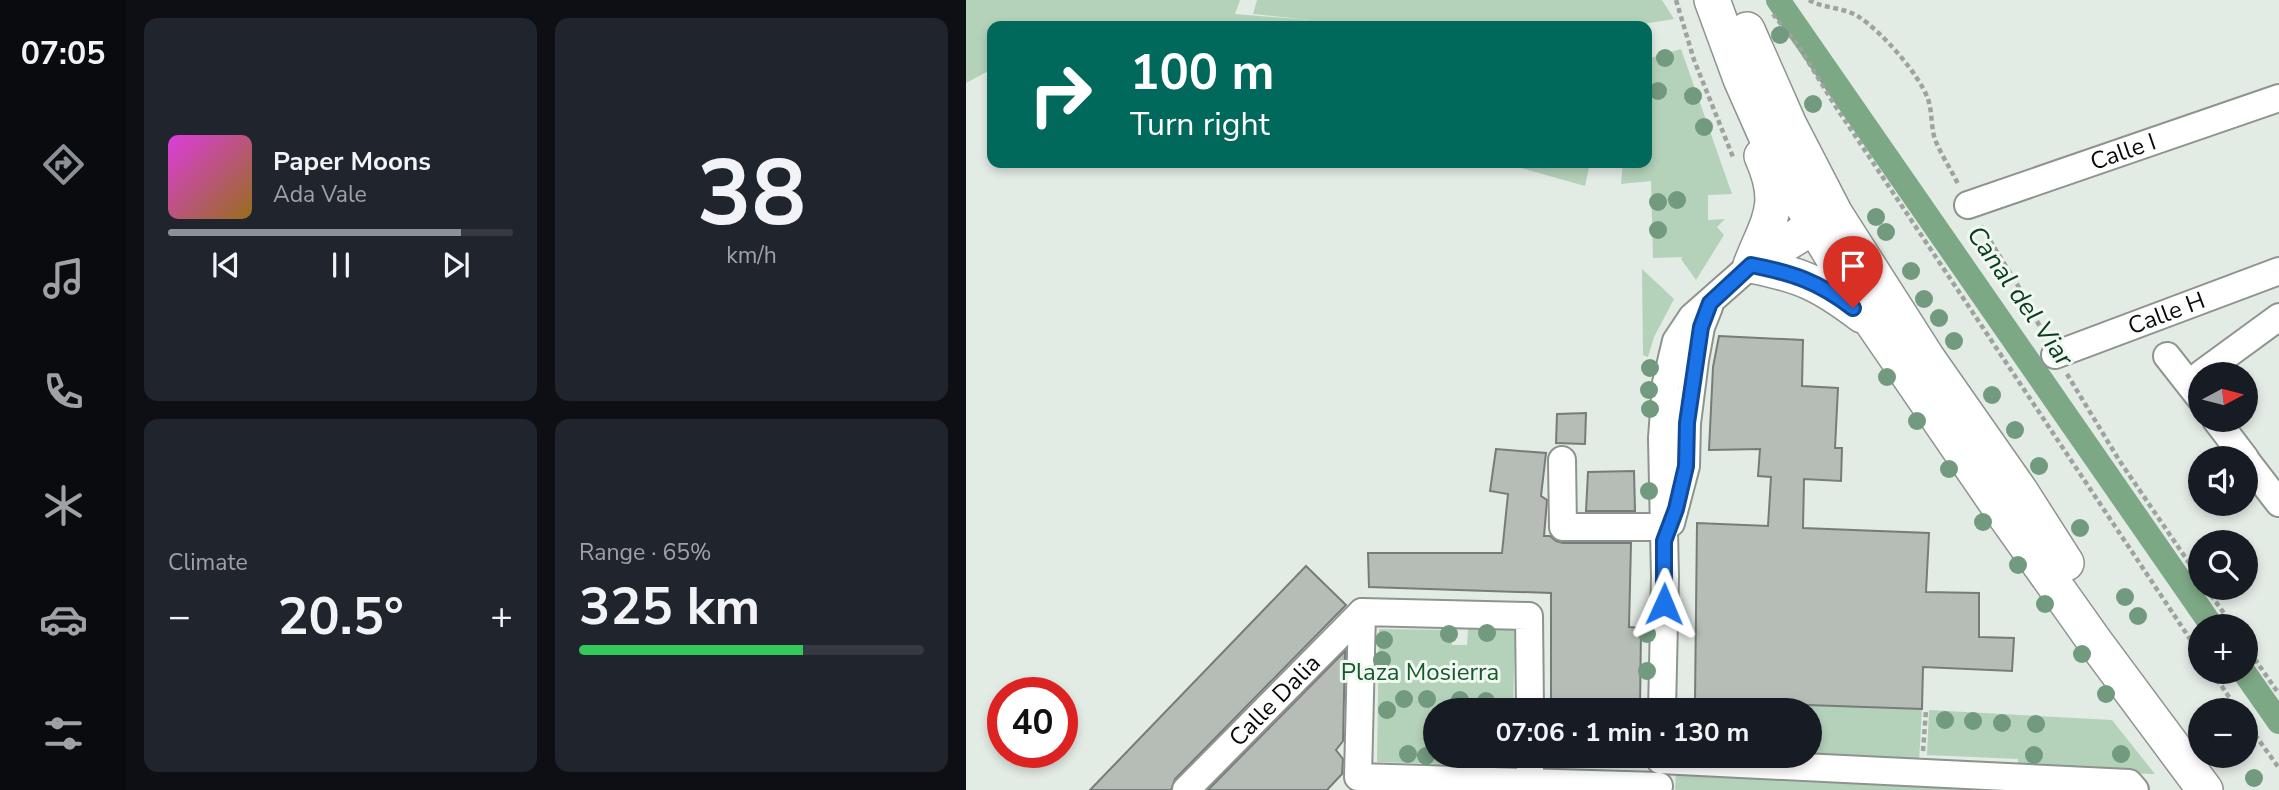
<!DOCTYPE html>
<html lang="en">
<head>
<meta charset="utf-8">
<style>
  body { margin:0; font-family:"Nunito Sans",sans-serif; background:#20242c; color:#f1f3f6; height:100vh; display:flex; flex-direction:column; font-size:26px; white-space:nowrap }
  * { box-sizing:border-box; margin:0 }
  p { font-size:23px; color:#9ea1a6 }
  .icon { flex:none; width:38px; height:38px; fill:none; stroke:currentColor; stroke-width:2; stroke-linecap:round; stroke-linejoin:round }
  .map { position:relative; flex:1; overflow:hidden }
  .drawer { display:flex; flex-direction:column; gap:18px; padding:18px; background:#0d0f14; width:840px }
  .drawer>* { flex:none }
  .hud { position:absolute; left:21px; top:21px; width:665px; height:147px; border-radius:14px; box-shadow:0 4px 10px #0003; background:#00695c; color:#fff; overflow:hidden }
  .needle { width:46px; rotate:83deg }
  .controls { position:absolute; left:1222px; top:362px; display:grid; gap:14px }
  .controls a { display:grid; place-items:center; width:70px; height:70px; border-radius:50%; background:#171b24; box-shadow:0 4px 10px #0003; font-size:35px }
  .speed { position:absolute; left:21px; top:677px; display:flex; gap:14px; font-size:35px; font-weight:700; text-align:center }
  .speed>* { display:grid; place-content:center; width:91px; height:91px; border-radius:50%; background:#171b24; box-shadow:0 4px 10px #0003; line-height:1 }
  .speed .limit { border:10px solid #d22; background:#fff; color:#111 }
  .pin { position:absolute; display:grid; place-items:center; width:60px; height:60px; color:#fff; margin:-72px -30px; border-radius:50% 50% 50% 0; rotate:-45deg; box-shadow:0 0 7px #0007 }
  .pin .icon { rotate:45deg }
  .me { position:absolute; width:77px; margin:-38px; rotate:1deg; stroke-linejoin:round; filter:drop-shadow(0 0 5px #0008) }
  .turn { display:flex; align-items:center; gap:24px; height:147px; padding:0 28px; font-size:32px }
  .turn .icon { width:91px; height:91px; stroke-width:2.5 }
  .turn b { display:block; font-size:49px; line-height:60px }
  .big { font-size:52px; font-weight:700; line-height:1.1 }
  .drawer .card { flex:1; display:flex; flex-direction:column; justify-content:center; gap:10px; min-width:0; padding:0 24px; border-radius:14px; background:#20242c }
  .drawer .dial { align-items:center; gap:0 }
  .dial b { font-size:91px; line-height:1 }
  .song { display:flex; align-items:center; gap:21px }
  .cover { width:84px; height:84px; border-radius:10px; background:linear-gradient(135deg,hsl(300 70% 55%),hsl(40 70% 35%)) }
  .played { height:7px; border-radius:4px; background:linear-gradient(90deg,#8c9099 85%,#363941 85%) }
  .keys { display:flex; justify-content:space-around; direction:ltr }
  .heat { display:flex; justify-content:space-between; align-items:center; font-size:38px; direction:ltr }
  .charge { height:10px; border-radius:5px; background:linear-gradient(90deg,#34c759 65%,#363941 0) }
  .drawer .tiles { flex:1; display:grid; gap:18px; grid-template-columns:repeat(2,1fr) }
  .trip { position:absolute; left:457px; top:698px; width:399px; height:70px; border-radius:35px; background:#171b24; box-shadow:0 4px 10px #0003; font-weight:700; line-height:70px; text-align:center }
  main { display:flex; flex:1; min-height:0 }
  .tab-bar { display:flex; flex-direction:column; width:126px; justify-content:space-around; align-items:center; background:#090b0e; color:#9ea1a6 }
  .tab-bar .icon { width:49px; height:49px }
  .tab-bar .current { color:#8c9099 }
  .tab-bar b { font-size:32px; color:#f1f3f6 }
  .map>svg:first-child { display:block }
  .green { fill:#b4d1b9 }
  .lines { fill:none; stroke-linecap:round; stroke-linejoin:round }
  .canal { stroke:#7da885; stroke-width:24 }
  .building { fill:#b6bdb7; stroke:#767c77; stroke-width:2 }
  .minor-casing { stroke:#8d948e; stroke-width:30 }
  .major-casing { stroke:#8d948e; stroke-width:38 }
  .path { stroke:#9da39f; stroke-width:4.5; stroke-dasharray:5 3.5; stroke-linecap:butt }
  .minor { stroke:#fff; stroke-width:26 }
  .major { stroke:#fff; stroke-width:35 }
  .tree { fill:#729a7f }
  .route-casing { stroke:#114b97; stroke-width:18 }
  .route { stroke:#1a73e8; stroke-width:12 }
  .labels { text-anchor:middle; dominant-baseline:central; stroke-width:6; stroke-linejoin:round; paint-order:stroke }
  .street-label { font-size:24px; fill:#0a0c0a; stroke:#f1f8f2 }
  .park-label { font-size:24px; fill:#15582b; stroke:#f1f8f2 }
  .water-label { font-size:26px; font-style:italic; fill:#083c1a; stroke:#f1f8f2 }
</style>
</head>
<body>
<main>
<nav class="tab-bar">
<b>07:05</b>
<svg class="icon current" aria-label="directions" viewBox="0 0 24 24"><path d="M12 3l9 9-9 9-9-9zM9 14v-3h6M13 9l2 2-2 2"/></svg>
<svg class="icon" aria-label="music" viewBox="0 0 24 24"><path d="M9 18V5l10-2v13"/><circle cx="6" cy="18" r="3"/><circle cx="16" cy="16" r="3"/></svg>
<svg class="icon" aria-label="phone" viewBox="0 0 24 24"><path d="M5 4h4l2 5-3 2q2 4 5 5l2-3 5 2v4C11 20 4 13 5 4z"/></svg>
<svg class="icon" aria-label="climate" viewBox="0 0 24 24"><path d="M12 3v18M4 7l16 10M4 17L20 7"/></svg>
<svg class="icon" aria-label="car" viewBox="0 0 24 24"><path d="M5 17H2v-5l4-1 3-4h7l3 4 3 1v5h-3M9 17h6M6 11h13"/><circle cx="7" cy="17" r="2"/><circle cx="17" cy="17" r="2"/></svg>
<svg class="icon" aria-label="filters" viewBox="0 0 24 24"><path d="M4 7h16M4 17h16"/><circle cx="9" cy="7" r="2"/><circle cx="15" cy="17" r="2"/></svg>
</nav>
<section class="drawer">
<div class="tiles">
<div class="card">
<div class="song"><i class="cover"></i><div><b>Paper Moons</b><p>Ada Vale</p></div></div>
<div class="played"></div>
<div class="keys"><svg class="icon" aria-label="previous" viewBox="0 0 24 24"><path d="M18 5L8 12l10 7zM5 5v14"/></svg><svg class="icon" aria-label="pause" viewBox="0 0 24 24"><path d="M8 5v14M16 5v14"/></svg><svg class="icon" aria-label="next" viewBox="0 0 24 24"><path d="M6 5l10 7-10 7zM19 5v14"/></svg></div>
</div>
<div class="card dial"><b>38</b><p>km/h</p></div>
<div class="card"><p>Climate</p>
<div class="heat"><a>−</a><b class="big">20.5°</b><a>+</a></div>
</div>
<div class="card"><p>Range · 65%</p><b class="big">325 km</b><div class="charge"></div></div>
</div>
</section>
<div class="map">
<svg width="1313" height="790" viewBox="0 0 1313 790">
  <rect width="100%" height="100%" fill="#e3ebe5"/>
  <!-- green -->
  <path class="green" d="M0,0h274l-5,14 77,6 -59,-6 4,-14h405l12,19 -44,7h-638v43l-26,14z
    M715,49l51,145 -24,1v25l17,-1 -8,8 7,8 -28,45 -15,-21 2,-2 -30,1 -2,-77 -30,3 2,-21h24v-104z
    M538,163h86l-5,23z
    M676,269l32,30 -20,38 -6,20 -5,-2z
    M413,629l72,1 1,15h15l1,-16 47,1 -2,80h-78v46h77v10l-135,-4z
    M712,700l244,9 -3,53 -109,-6v-46h-132z
    M963,710l183,10 43,54 -137,-5v-10l-91,-4z
    M710,772l368,18h-369z"/>
  <g class="lines">
    <!-- canal -->
    <path class="canal" d="M812,0l434,626
      M1278,672l35,50"/>
  </g>
  <!-- building -->
  <path class="building" d="M753,336l84,4 -1,46 36,2 -3,60h7l-1,33 -37,-2 -1,49 126,5 -3,59 53,1v44l35,1 -2,33 -89,-4 -1,42 -227,-8 2,-178 71,3 3,-49 -13,-1 2,-27 -51,1 4,-83z
    M620,413l-1,31 -29,-1 1,-29z
    M530,449l50,4 -5,43 6,4 -3,36h6l6,5 7,2h68l-2,84 12,1 -1,82h-89v-117l-182,-6 -1,-34h134l6,-59 -18,-3z
    M668,471l1,40h-49l2,-39z
    M340,566l40,39 -171,174 -4,11h-81z
    M379,651l-2,90 -7,9 7,9 -1,15 -15,16h-119z"/>
  <g class="lines">
    <defs>
      <g id="minor">
        <path id="s1" d="M1002,205l311,-107"/>
        <path id="s2" d="M1089,355l224,-84"/>
        <path d="M1201,356l33,42"/>
        <path d="M1235,374l78,-57"/>
        <path d="M1250,420l29,38"/>
        <path d="M1279,459l34,44"/>
        <path d="M596,460l1,67h101"/>
        <path d="M705,523l15,-57 1,-43 8,-63 6,-33 8,-20"/>
        <path d="M564,710l-1,-94 -167,-4 -4,165 301,9"/>
        <path d="M696,710l3,-133 -3,-139 4,-55 10,-42 16,-24 59,-52"/>
        <path d="M694,760l469,23 6,7"/>
        <path id="s3" d="M220,790l176,-178"/>
        <path d="M564,790v-34"/>
      </g>
      <path id="major" d="M746,0l29,79 27,61 46,86 59,97 129,188 93,131 110,148
        M781,30l42,95 46,89 92,144 93,133 46,72
        M785,265c18,-46 33,-60 11,-109
        M785,265l63,-39 2,-11 -2,-13
        M785,265c51,10 70,19 111,50"/>
    </defs>
    <!-- minor casing -->
    <use href="#minor" class="minor-casing"/>
    <!-- major casing -->
    <use href="#major" class="major-casing"/>
    <!-- path -->
    <path class="path" d="M710,0l18,60 39,97
      M843,0c16,9 35,7 50,17 23,15 60,57 69,82 4,12 3,25 6,37 5,16 17,33 24,48
      M807,14l27,34 34,56 366,550
      M1015,226l36,58 28,52
      M1101,374l52,86 81,119
      M1240,588l27,38
      M1279,645l34,49
      M1246,672l26,38
      M1279,721l34,47
      M957,751l3,-41"/>
    <!-- minor -->
    <use href="#minor" class="minor"/>
    <!-- major -->
    <use href="#major" class="major"/>
  </g>
  <!-- trees -->
  <g class="tree">
    <circle cx="814" cy="35" r="9"/>
    <circle cx="699" cy="58" r="9"/>
    <circle cx="692" cy="91" r="9"/>
    <circle cx="727" cy="96" r="9"/>
    <circle cx="847" cy="104" r="9"/>
    <circle cx="738" cy="127" r="9"/>
    <circle cx="711" cy="200" r="9"/>
    <circle cx="692" cy="202" r="9"/>
    <circle cx="910" cy="217" r="9"/>
    <circle cx="692" cy="230" r="9"/>
    <circle cx="920" cy="232" r="9"/>
    <circle cx="945" cy="271" r="9"/>
    <circle cx="958" cy="299" r="9"/>
    <circle cx="973" cy="318" r="9"/>
    <circle cx="988" cy="341" r="9"/>
    <circle cx="684" cy="368" r="9"/>
    <circle cx="921" cy="377" r="9"/>
    <circle cx="683" cy="390" r="9"/>
    <circle cx="1026" cy="395" r="9"/>
    <circle cx="684" cy="409" r="9"/>
    <circle cx="951" cy="421" r="9"/>
    <circle cx="1049" cy="430" r="9"/>
    <circle cx="1073" cy="466" r="9"/>
    <circle cx="983" cy="469" r="9"/>
    <circle cx="683" cy="491" r="9"/>
    <circle cx="1017" cy="522" r="9"/>
    <circle cx="1114" cy="528" r="9"/>
    <circle cx="1052" cy="565" r="9"/>
    <circle cx="1159" cy="597" r="9"/>
    <circle cx="1079" cy="604" r="9"/>
    <circle cx="1172" cy="616" r="9"/>
    <circle cx="521" cy="633" r="9"/>
    <circle cx="483" cy="634" r="9"/>
    <circle cx="681" cy="634" r="9"/>
    <circle cx="418" cy="640" r="9"/>
    <circle cx="1116" cy="654" r="9"/>
    <circle cx="416" cy="660" r="9"/>
    <circle cx="681" cy="671" r="9"/>
    <circle cx="1140" cy="694" r="9"/>
    <circle cx="438" cy="699" r="9"/>
    <circle cx="461" cy="699" r="9"/>
    <circle cx="494" cy="700" r="9"/>
    <circle cx="520" cy="701" r="9"/>
    <circle cx="421" cy="710" r="9"/>
    <circle cx="979" cy="720" r="9"/>
    <circle cx="1007" cy="721" r="9"/>
    <circle cx="1036" cy="723" r="9"/>
    <circle cx="1070" cy="724" r="9"/>
    <circle cx="442" cy="754" r="9"/>
    <circle cx="1155" cy="754" r="9"/>
    <circle cx="1068" cy="755" r="9"/>
    <circle cx="460" cy="756" r="9"/>
    <circle cx="1288" cy="778" r="9"/>
  </g>
  <g class="lines">
    <defs>
      <path id="route" d="M698,604v-63l12,-32 10,-43 1,-43 14,-96 9,-24 41,-38c42,8 68,17 102,43"/>
    </defs>
    <!-- route casing -->
    <use href="#route" class="route-casing"/>
    <!-- route -->
    <use href="#route" class="route"/>
  </g>
  <g class="labels">
    <!-- street labels -->
    <g class="street-label">
      <text stroke="none"><textPath href="#s1" startOffset="164">Calle I</textPath></text>
      <text stroke="none"><textPath href="#s2" startOffset="119">Calle H</textPath></text>
      <text stroke="none"><textPath href="#s3" startOffset="126">Calle Dalia</textPath></text>
    </g>
    <!-- park labels -->
    <g class="park-label">
      <text x="454" y="672">Plaza Mosierra</text>
    </g>
    <!-- water labels -->
    <g class="water-label">
      <text transform="translate(1054 296) rotate(55)">Canal del Viar</text>
    </g>
  </g>
</svg>
<div class="controls">
<a><svg class="needle" viewBox="-14 -14 28 28"><path d="M0-13l5 13h-10z" fill="#e53935"/><path d="M0 13l5-13h-10z" fill="#9ea1a6"/></svg></a>
<a><svg class="icon" aria-label="sound" viewBox="0 0 24 24"><path d="M4 9h4l5-4v14l-5-4H4zM17 9q2 3 0 6"/></svg></a>
<a><svg class="icon" aria-label="search" viewBox="0 0 24 24"><circle cx="10" cy="10" r="6"/><path d="M15 15l6 6"/></svg></a>
<a>+</a>
<a>−</a>
</div>
<div class="speed"><div class="limit">40</div></div>
<div class="pin" style="left:887px;top:308px;background:#d93025"><svg class="icon" aria-label="arrive" viewBox="0 0 24 24"><path d="M6 21V4h12l-3 4 3 4H6"/></svg></div>
<svg class="me" style="left:698px;top:604px" viewBox="-20 -20 40 40"><path d="M0-17L14 15 0 8-14 15z" fill="#1a73e8" stroke="#fff" stroke-width="4"/></svg>
<div class="trip">07:06 · 1 min · 130 m</div>
<div class="hud">
<div class="turn"><svg class="icon" aria-label="right" viewBox="0 0 24 24"><path d="M7 20v-9h11M14 6l5 5-5 5"/></svg><div><b>100 m</b>Turn right</div></div>
</div>
</div>
</main>
</body>
</html>
